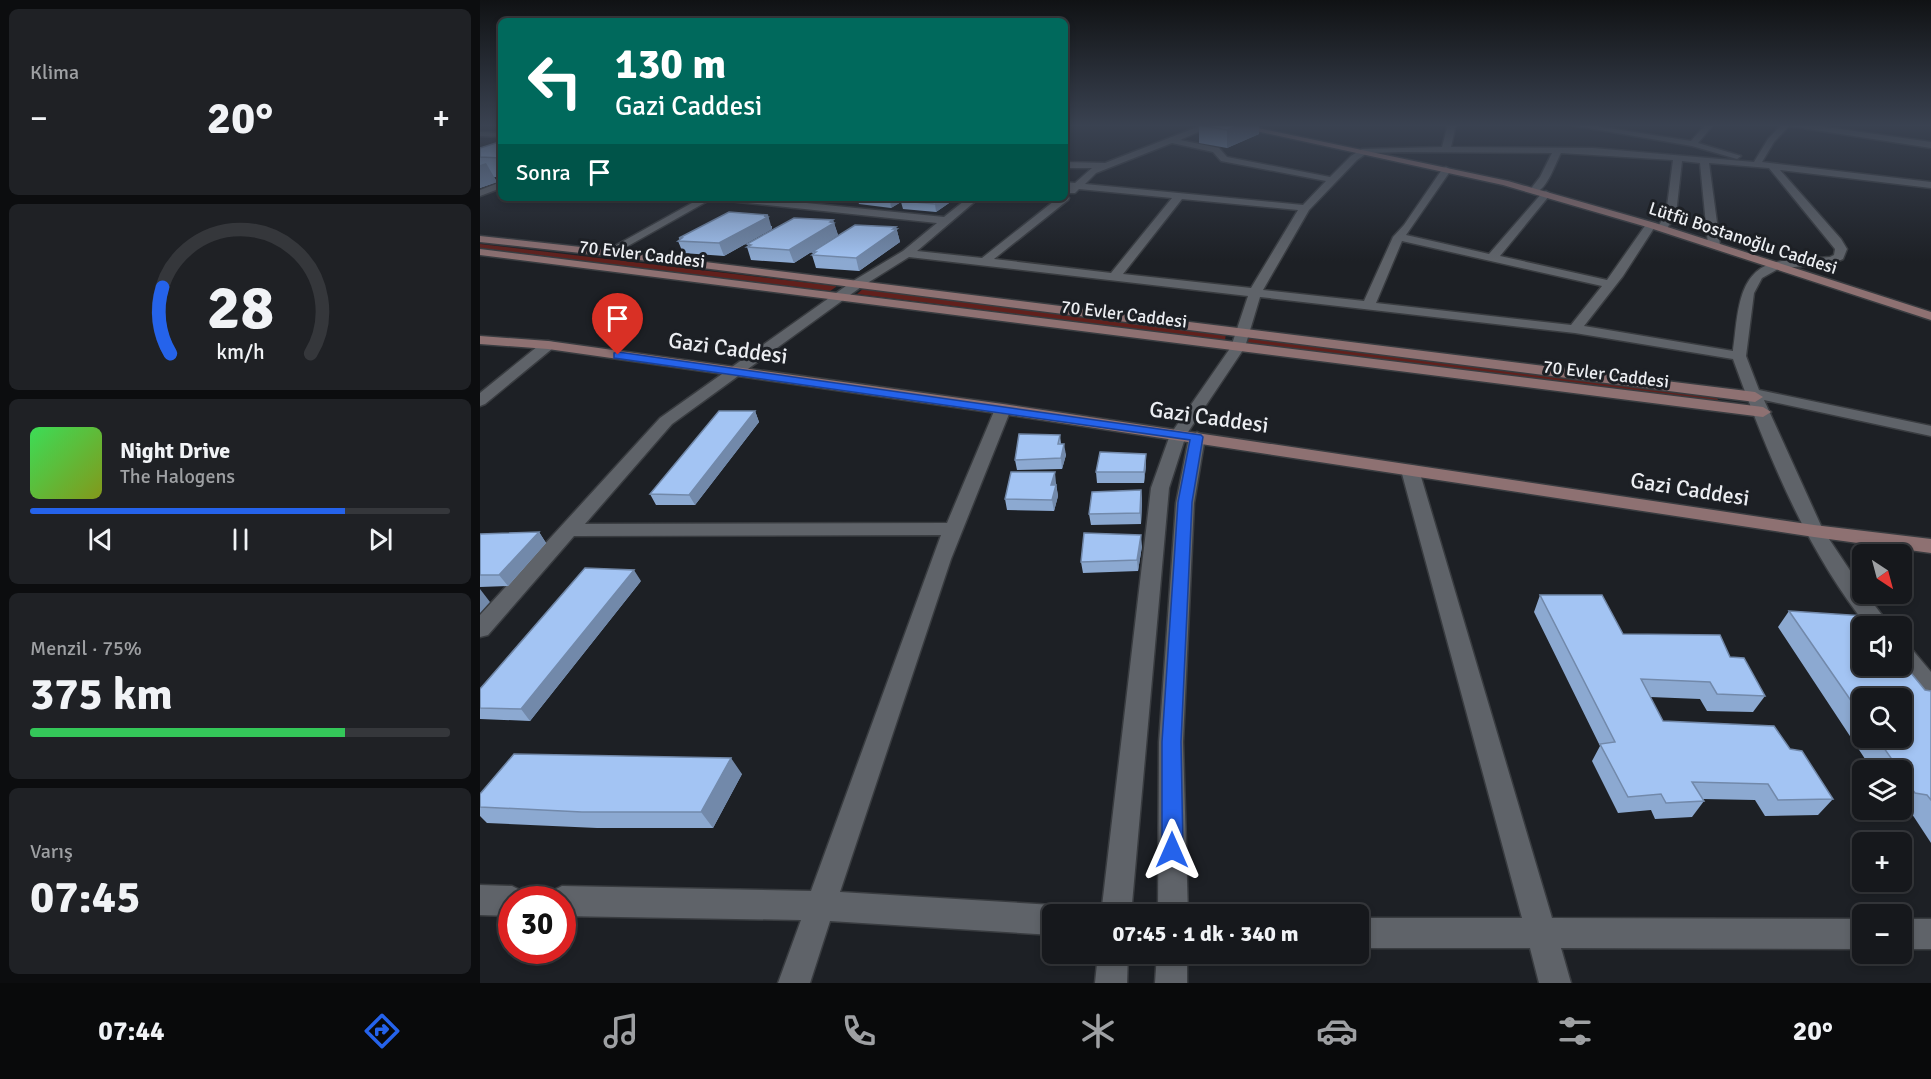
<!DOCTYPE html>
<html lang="tr">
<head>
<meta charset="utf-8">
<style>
  body { margin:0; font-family:Signika,sans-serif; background:#1f2125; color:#f1f3f6; height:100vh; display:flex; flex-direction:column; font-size:22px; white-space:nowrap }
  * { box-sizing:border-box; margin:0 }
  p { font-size:20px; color:#9ea0a3 }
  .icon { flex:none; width:33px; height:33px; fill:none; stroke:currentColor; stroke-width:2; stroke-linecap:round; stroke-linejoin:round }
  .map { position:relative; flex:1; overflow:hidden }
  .panel { display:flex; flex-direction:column; gap:9px; padding:9px; background:#0c0d0f; width:480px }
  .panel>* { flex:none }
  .guide { position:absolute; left:18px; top:18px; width:570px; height:183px; border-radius:9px; box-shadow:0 3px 9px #0003,0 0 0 2px #35373b; background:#00695c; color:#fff; overflow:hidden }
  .needle { width:39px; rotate:144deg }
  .buttons { position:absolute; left:1372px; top:544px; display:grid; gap:12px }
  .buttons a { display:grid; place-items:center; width:60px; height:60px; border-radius:9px; background:#16181c; box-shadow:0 3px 9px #0003,0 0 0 2px #35373b; font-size:30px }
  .speed { position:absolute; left:18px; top:886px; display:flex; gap:12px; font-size:30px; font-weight:700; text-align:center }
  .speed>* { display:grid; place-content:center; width:78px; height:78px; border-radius:50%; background:#16181c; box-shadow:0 3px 9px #0003,0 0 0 2px #35373b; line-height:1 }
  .speed .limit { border:9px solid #d22; background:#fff; color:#111 }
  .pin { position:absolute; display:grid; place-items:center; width:51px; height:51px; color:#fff; margin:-62px -26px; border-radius:50% 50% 50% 0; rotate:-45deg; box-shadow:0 0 6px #0007 }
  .pin .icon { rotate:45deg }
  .me { position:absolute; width:66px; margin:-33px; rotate:0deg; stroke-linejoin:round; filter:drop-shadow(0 0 4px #0008) }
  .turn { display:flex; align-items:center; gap:21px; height:126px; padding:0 18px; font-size:27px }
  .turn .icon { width:78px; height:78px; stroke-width:2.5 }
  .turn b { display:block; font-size:42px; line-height:51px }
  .then { display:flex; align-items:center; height:57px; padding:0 18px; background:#0003; gap:12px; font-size:22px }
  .big { font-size:45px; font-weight:700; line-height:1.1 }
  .panel .widget { flex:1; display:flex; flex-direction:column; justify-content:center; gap:9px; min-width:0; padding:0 21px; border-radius:9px; background:#1f2125 }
  .panel .dial { align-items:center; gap:0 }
  .dial svg { height:156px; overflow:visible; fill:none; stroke:#35373b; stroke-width:7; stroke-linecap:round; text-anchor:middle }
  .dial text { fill:#f1f3f6; stroke:none }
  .song { display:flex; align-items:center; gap:18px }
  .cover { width:72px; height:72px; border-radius:9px; background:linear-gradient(135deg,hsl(130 70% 55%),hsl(70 70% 35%)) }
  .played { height:6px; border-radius:3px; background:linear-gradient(90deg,#2563eb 75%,#35373b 75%) }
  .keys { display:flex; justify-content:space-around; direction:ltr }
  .heat { display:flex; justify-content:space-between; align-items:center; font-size:33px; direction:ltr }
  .charge { height:9px; border-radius:4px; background:linear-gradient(90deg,#34c759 75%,#35373b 0) }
  .trip { position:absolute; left:562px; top:904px; width:327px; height:60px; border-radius:9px; background:#16181c; box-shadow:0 3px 9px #0003,0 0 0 2px #35373b; font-weight:700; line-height:60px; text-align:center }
  .menu { display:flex; height:96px; justify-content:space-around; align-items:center; background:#090a0b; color:#9ea0a3 }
  .menu .icon { width:42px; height:42px }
  .menu .selected { color:#2563eb }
  .menu b { font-size:27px; color:#f1f3f6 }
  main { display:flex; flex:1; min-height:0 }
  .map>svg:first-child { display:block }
  .green { fill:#61201c }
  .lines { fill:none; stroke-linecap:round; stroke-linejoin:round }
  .street-casing { stroke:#393c40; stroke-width:3 }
  .secondary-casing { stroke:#393c40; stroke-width:3 }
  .street { fill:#5f6369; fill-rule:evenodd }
  .secondary { fill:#8e7172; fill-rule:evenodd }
  .wall { fill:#8ca9d1; fill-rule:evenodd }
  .shaded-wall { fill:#7289aa }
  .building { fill:#a3c4f3; stroke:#7289aa; stroke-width:1.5 }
  .route { fill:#2563eb; stroke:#184099; stroke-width:1.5 }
  .labels { text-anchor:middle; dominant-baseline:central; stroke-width:6; stroke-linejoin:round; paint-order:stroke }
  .far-street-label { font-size:18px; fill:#eceef2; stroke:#1d2025 }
  .street-label { font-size:22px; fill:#eceef2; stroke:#1d2025 }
</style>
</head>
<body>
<main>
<section class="panel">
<div class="widget"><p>Klima</p>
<div class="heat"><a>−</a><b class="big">20°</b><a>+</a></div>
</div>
<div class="widget dial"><svg viewBox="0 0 100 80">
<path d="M14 69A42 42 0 1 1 86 69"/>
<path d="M14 69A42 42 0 0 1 10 35" stroke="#2563eb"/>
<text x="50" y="56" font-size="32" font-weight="700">28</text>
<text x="50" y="72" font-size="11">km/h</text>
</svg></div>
<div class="widget">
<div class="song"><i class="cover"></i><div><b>Night Drive</b><p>The Halogens</p></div></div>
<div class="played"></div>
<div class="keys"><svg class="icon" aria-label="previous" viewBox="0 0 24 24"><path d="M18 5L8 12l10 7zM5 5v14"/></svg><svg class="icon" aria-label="pause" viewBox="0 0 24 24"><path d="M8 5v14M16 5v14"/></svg><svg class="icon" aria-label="next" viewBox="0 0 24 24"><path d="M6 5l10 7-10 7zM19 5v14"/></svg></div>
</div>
<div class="widget"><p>Menzil · 75%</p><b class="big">375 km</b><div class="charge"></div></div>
<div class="widget"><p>Varış</p><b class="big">07:45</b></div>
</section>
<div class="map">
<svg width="1451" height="983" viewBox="0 0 1451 983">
  <rect width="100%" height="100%" fill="#1d2025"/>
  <!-- green -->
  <path class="green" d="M0,244l356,42v1l-6,4 -350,-43z
    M383,289l363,45 -1,6 -368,-46z
    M769,337l466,58 5,8 -473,-59z"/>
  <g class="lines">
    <defs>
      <path id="street" d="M725,124h11l-36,16 39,8 8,9 103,20 21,-21 11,-7 80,-2 6,-23h8l-5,23 142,1 161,14 14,-23 14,-15h23l126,18v6l-142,-22 -15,16 -12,20 169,20v6l-151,-18 61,69 6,10 -4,10 -7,3 -58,7 -16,9 -8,15 -8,63 13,34 172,36v10l-167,-36 59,130 40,60v4h3l25,33h-23c-62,-76 -102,-177 -135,-268l-158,-26 -315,-36 -15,50 -59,88 -17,53 -38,427h-30l50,-427 19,-53 61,-88 17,-51 -339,-39 -48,30 -189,137 -87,100 362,-1 48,-114 2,-3h12l2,3 -60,150 -111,333 213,13 11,4 2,6h-13v20l-223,-14 -20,62h-32l23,-63 -239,-4v-16h-14l4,-9 10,-5 249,5 130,-356 -367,1 -86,99 -8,2v-22l180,-197 193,-137 50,-30 34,-28 -208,-22 -5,-3h34l186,19 24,-19h11l-62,53 65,7 76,-60h7v-3l4,3 -1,2 -74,59 117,14 61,-75 -93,-9 -4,4h-6v-5h-4v-6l10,1 17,-15h-27v-6l40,1zM692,143l41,9 8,9 105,20 -23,24 -218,-21 11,-11zM923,152l149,1 -12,24 -11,14 5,3c14,-6 20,-28 27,-41l112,7 -7,54 -9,14 5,3 4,-1 10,-16 6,-53 18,2 8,82 6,3 6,-3 -11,-82 60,5 66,81 -1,6 -4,2c-18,2 -39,1 -57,6 -37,10 -35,56 -40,88l-149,-25 39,-50 33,-51 -1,-2h-8l-40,57 -107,-24 49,-60 2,-2 -5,-3 -3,1 -54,62 -83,-19 45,-65 -5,-3 -3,1 -39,57 -11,12 -29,64 -101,-11 46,-80 48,-50 10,-7zM702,199l116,11 -47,78 -128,-14zM922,241l200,45 -31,39 -195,-22z
        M1085,124h18l108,17 15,-17h8l-16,19 43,13 -4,3 -45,-13z
        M0,132l21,1v4l-21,-1z
        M21,182v6l-21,8v-6z
        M221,198h12l-101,57 -4,1 -6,-3z
        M68,341l5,1 2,3 -2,3 -68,56 -5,2v-13l63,-51z
        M717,432l8,5 -11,66 -11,239 5,173h-30l1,-173 17,-239 13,-66z
        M930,465l6,1 3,4 133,448 311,1v30l-302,-1 10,35h-32l-9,-35h-171v-30h163l-121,-448 3,-4z
        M1422,644l8,3 21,25v27l-8,-3 -24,-30h3z
        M0,885l32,1 10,5 4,9h-14v16l-32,-1z
        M1422,919h29v30h-29z
        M618,954h30l-1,29h-32z
        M677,954h30v29h-32z"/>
      <path id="secondary" d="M744,124h15l269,57 147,42 276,89v8l-284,-93 -144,-42z
        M0,236l128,14 1147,142 8,5 -8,5 -1147,-146 -128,-14z
        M0,249l1283,158 8,5 -8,5 -1283,-162z
        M0,336l68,5 455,63 811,121 117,14v14l-117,-16 -811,-123 -455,-65 -68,-5z"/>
    </defs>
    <!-- street casing -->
    <use href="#street" class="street-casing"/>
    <!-- secondary casing -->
    <use href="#secondary" class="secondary-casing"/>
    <!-- street -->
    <use href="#street" class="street"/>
    <!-- secondary -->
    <use href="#secondary" class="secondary"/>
  </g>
  <!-- wall -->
  <path class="wall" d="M721,124h58v10l-32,14 -28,-5v-18z
    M21,142v35h-7l3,5 -17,6v-40z
    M337,198h135v3l-16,11 -33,-3 -2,-7 -10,6 -32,-4 -2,-5 -7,4 -32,-3z
    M353,220l5,15 -44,28 -43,-3 -4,-13 1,-1 -1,-2z
    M292,226v3l-48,27 -41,-3 -5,-12 2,-1 -1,-2z
    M416,227l4,15 -41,29 -43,-3 -4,-13 1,-1 -1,-2z
    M275,411l4,11 -64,83h-39l-6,-11z
    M580,435l1,9 5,11 -4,14 -45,1 -2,-10z
    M666,465l-2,18h-47l-1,-11z
    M576,483l2,13 -4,15 -47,-1 -2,-11z
    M661,490l1,11 -1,23 -50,1 -2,-11z
    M59,532l7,11 -38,43 -28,1v-53z
    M662,546l-4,25 -55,2 -2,-11z
    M161,581l-111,140 -50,-2v-30z
    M1060,595l83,39 107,23 35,39 -12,16 -46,-1 -7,-12 -50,-2 13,24 127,28 43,50 -15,16 -53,1 -10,-16 -53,-1 2,2 -12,16 -37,2 -4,-9 -33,3 -26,-52 8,-15 -66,-134z
    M1309,611l136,79 6,1v152l-21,-32 -8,-1v-39h-29l-95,-144zM1383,699l39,39h-39z
    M262,774l-29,54h-116l-110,-5 -7,-7v-22z"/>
  <!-- shaded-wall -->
  <path class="shaded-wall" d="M762,124h17v10l-32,14v-18z
    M6,163l11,19 -17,6v-23z
    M368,198h9v1l-7,4z
    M413,198h14l-6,3v1l-10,6 -1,-8z
    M464,198h8v3l-16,11 -1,-8z
    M288,215l4,14 -48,27 -5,-13z
    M353,220l5,15 -44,28 -5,-13z
    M416,227l4,15 -41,29 -3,-13z
    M275,411l4,11 -64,83 -6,-10z
    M584,444l2,11 -4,14 -1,-11z
    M666,454v11l-2,18v-11z
    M575,472l1,11 -3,12 -2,-10z
    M576,485l2,11 -4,15 -2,-11z
    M661,490l1,11 -1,23 -1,-11z
    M59,532l7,11 -38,43 -9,-11z
    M661,535l1,11 -4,25 -1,-11z
    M154,570l7,11 -111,140 -9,-12z
    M0,589l10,13 -10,11z
    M251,758l11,16 -29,54 -12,-16z"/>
  <!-- building -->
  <path class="building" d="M721,124h41l-15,6 -28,-5z
    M19,142h2v16l-21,-1v-9z
    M390,198h23l-3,2z
    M426,198h38l-9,6 -34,-3z
    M249,212l39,3 -4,1 4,1 -49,26 -41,-2 4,-3h-3z
    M314,218l39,2 -3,2 4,1 -45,27 -42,-3 4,-2 -4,-1z
    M375,225l41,2 -3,2h4l-41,29 -44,-3 4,-3h-4z
    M239,411h36l-66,84 -39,-1z
    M539,434l41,1 -2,9h6l-3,14 -46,2z
    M620,452l46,2 -2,18h-48z
    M531,472h44l-4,13h5l-4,15 -47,-1z
    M661,490l-1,23 -51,1 3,-22z
    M59,532l-40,43h-19v-41z
    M604,533l57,2 -4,25 -56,2z
    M105,568l49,2 -113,139 -41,-1v-19z
    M1060,595h62l21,39 97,1 10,22 14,1 21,38 -48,-2 -7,-12 -69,-3 22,42 111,5 16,23 12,2 31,48 -55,1 -10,-16 -76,-2 12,19 -38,2 -5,-9 -33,3 -28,-53 15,-2z
    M1309,611l76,5 9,11h-11v39h39v-4l23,28 6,1v109l-4,-5 -12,-2 -13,-18v-4h-2l-23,-33h25v-39h-39v19z
    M34,754l217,4 -30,54h-119l-102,-5v-13z"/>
  <!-- sky -->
  <linearGradient id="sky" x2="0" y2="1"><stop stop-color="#101214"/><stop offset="0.48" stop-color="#3a4251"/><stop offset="1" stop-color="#3a4251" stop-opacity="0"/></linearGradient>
  <rect width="1451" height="261" fill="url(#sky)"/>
  <!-- route -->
  <path class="route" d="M138,352l583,83 2,2 -11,65 -11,240 2,108 -3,7 -8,4 -7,-4 -3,-7v-108l16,-240 12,-62 -576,-82v-5z"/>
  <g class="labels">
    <!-- far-street labels -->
    <g class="far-street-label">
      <text transform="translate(1263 238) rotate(18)">Lütfü Bostanoğlu Caddesi</text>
      <text transform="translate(162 254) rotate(7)">70 Evler Caddesi</text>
      <text transform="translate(644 314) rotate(7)">70 Evler Caddesi</text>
      <text transform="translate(1126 374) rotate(7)">70 Evler Caddesi</text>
    </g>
    <!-- street labels -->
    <g class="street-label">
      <text transform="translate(248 348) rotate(8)">Gazi Caddesi</text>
      <text transform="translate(729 417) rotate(8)">Gazi Caddesi</text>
      <text transform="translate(1210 489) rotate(9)">Gazi Caddesi</text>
    </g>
  </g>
</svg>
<div class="buttons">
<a><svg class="needle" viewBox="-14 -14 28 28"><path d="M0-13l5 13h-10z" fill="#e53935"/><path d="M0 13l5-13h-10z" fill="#9ea0a3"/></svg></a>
<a><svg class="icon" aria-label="sound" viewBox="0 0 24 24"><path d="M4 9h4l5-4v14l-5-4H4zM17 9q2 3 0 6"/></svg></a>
<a><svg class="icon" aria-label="search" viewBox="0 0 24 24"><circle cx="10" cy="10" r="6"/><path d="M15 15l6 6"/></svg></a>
<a><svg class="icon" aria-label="layers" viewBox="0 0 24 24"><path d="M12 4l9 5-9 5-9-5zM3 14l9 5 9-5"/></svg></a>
<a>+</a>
<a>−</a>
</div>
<div class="speed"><div class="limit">30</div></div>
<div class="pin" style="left:138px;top:355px;background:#d93025"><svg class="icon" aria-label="arrive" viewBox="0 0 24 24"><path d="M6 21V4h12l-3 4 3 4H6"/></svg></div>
<svg class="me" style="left:692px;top:850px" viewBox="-20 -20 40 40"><path d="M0-17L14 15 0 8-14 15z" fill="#2563eb" stroke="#fff" stroke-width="4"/></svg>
<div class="trip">07:45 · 1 dk · 340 m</div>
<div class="guide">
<div class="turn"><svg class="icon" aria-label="left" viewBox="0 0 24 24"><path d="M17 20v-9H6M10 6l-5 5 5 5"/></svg><div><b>130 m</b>Gazi Caddesi</div></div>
<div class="then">Sonra<svg class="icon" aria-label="arrive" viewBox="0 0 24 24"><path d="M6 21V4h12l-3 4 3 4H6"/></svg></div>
</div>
</div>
</main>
<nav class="menu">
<b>07:44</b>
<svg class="icon selected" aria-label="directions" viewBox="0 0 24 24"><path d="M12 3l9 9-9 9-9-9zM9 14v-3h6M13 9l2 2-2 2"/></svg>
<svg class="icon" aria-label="music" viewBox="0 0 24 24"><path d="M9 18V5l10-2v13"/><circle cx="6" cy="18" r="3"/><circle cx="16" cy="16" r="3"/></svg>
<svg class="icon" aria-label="phone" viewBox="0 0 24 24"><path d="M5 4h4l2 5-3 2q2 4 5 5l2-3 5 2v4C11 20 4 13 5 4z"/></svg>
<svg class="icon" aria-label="climate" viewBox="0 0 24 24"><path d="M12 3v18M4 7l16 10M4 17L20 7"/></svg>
<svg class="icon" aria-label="car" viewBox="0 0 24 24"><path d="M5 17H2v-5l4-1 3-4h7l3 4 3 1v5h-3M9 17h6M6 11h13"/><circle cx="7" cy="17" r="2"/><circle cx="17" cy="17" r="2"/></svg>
<svg class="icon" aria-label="filters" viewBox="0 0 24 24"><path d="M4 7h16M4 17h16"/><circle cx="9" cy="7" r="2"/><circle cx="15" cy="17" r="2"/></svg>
<b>20°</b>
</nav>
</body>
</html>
